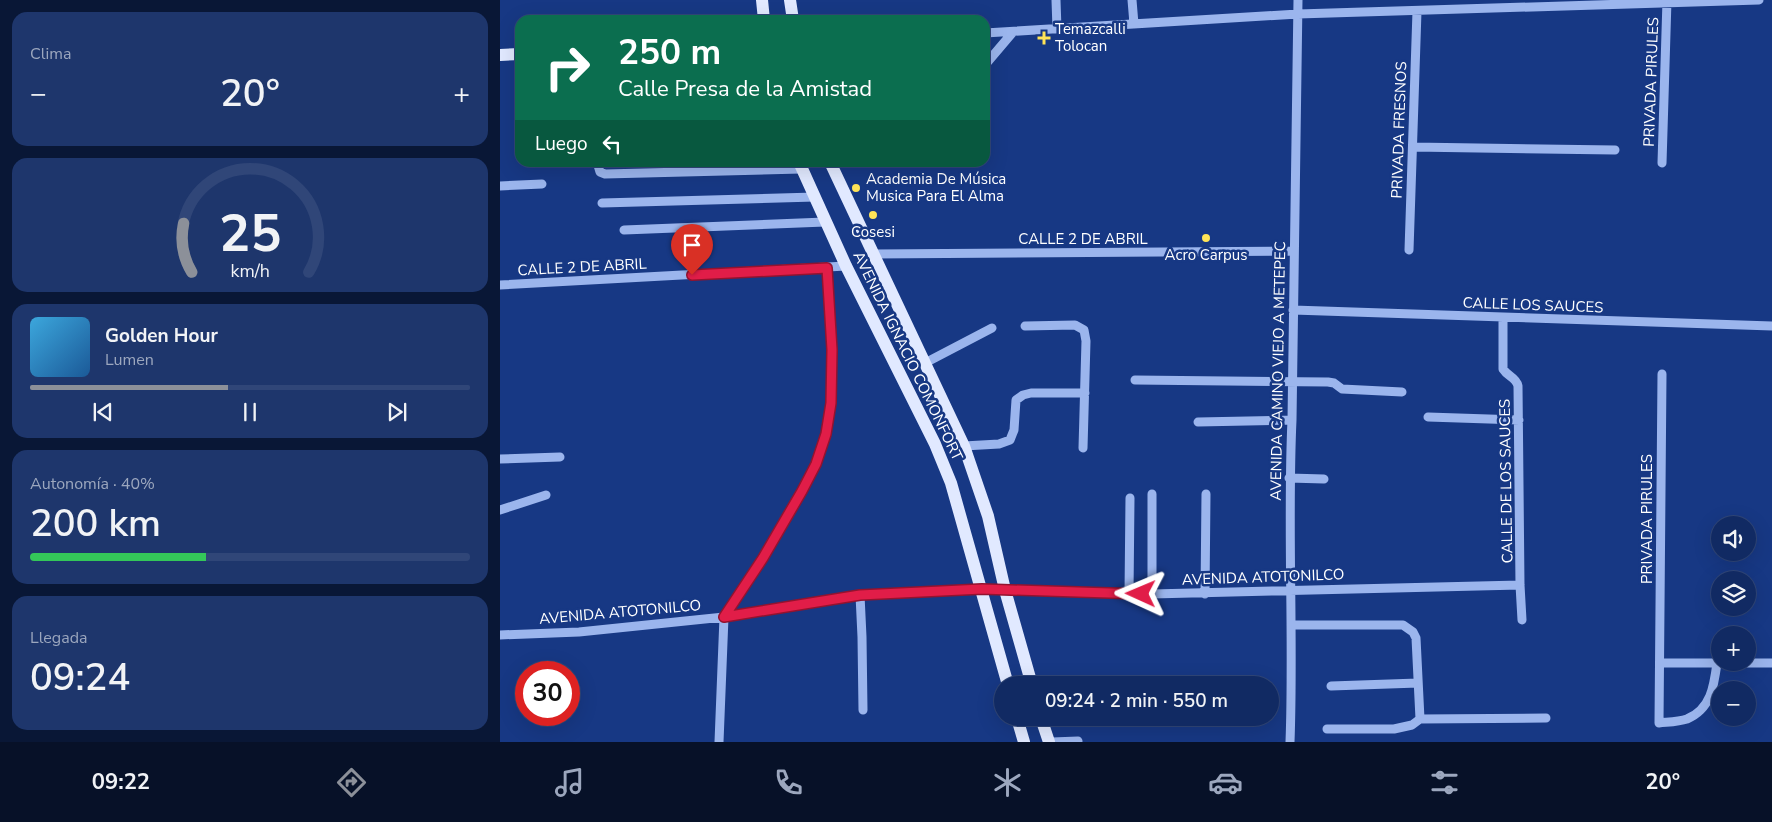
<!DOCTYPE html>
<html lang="es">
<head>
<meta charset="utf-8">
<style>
  body { margin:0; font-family:"Nunito Sans",sans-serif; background:#1e366c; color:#f1f3f6; height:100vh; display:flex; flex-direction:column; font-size:19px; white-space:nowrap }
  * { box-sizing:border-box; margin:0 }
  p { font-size:16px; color:#9ca7be }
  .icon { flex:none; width:28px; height:28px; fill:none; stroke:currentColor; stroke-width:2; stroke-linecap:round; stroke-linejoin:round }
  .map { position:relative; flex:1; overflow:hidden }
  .sheet { display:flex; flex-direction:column; gap:12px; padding:12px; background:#091736; width:500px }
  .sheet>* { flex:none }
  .guide { position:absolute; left:15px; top:15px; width:475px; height:152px; border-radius:15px; box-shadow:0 5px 20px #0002,0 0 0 1px #304678; background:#0b6e4f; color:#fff; overflow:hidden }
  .buttons { position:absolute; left:1211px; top:516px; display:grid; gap:10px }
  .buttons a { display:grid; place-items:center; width:45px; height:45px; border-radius:50%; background:#112a63; box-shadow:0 5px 20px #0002,0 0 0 1px #304678; font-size:25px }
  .speed { position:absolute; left:15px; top:661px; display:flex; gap:10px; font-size:25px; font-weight:700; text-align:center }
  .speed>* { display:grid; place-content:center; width:65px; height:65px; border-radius:50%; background:#112a63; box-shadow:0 5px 20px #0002,0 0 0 1px #304678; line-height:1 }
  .speed .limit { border:8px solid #d22; background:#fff; color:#111 }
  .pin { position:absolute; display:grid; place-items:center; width:42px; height:42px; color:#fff; margin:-51px -21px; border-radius:50% 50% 50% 0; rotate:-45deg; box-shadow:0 0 5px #0007 }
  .pin .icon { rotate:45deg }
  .me { position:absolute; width:55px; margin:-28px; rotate:271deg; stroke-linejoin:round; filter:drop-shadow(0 0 4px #0008) }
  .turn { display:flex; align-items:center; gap:18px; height:105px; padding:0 20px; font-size:22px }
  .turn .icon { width:65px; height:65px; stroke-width:2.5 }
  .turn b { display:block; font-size:35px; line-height:42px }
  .then { display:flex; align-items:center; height:48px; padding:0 20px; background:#0003; gap:10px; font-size:19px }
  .big { font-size:38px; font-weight:600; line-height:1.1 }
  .sheet .widget { flex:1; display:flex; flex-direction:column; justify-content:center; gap:8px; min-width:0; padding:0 18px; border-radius:15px; background:#1e366c }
  .sheet .dial { align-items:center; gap:0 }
  .dial svg { height:130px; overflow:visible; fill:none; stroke:#304678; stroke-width:7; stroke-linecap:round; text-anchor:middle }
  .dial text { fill:#f1f3f6; stroke:none }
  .song { display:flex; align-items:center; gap:15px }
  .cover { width:60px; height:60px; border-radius:8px; background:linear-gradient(135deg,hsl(200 70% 55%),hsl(210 70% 35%)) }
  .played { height:5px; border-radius:2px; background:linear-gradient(90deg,#8c9099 45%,#304678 45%) }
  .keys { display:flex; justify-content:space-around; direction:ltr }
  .heat { display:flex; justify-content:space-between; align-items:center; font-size:28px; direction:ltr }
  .charge { height:8px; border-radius:4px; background:linear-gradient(90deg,#34c759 40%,#304678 0) }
  .trip { position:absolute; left:494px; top:676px; width:285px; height:50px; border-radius:25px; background:#112a63; box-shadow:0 5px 20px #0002,0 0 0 1px #304678; font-weight:600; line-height:50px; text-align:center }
  .tab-bar { display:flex; height:80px; justify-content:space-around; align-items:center; background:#071128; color:#9ca7be }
  .tab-bar .icon { width:35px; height:35px }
  .tab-bar .active { color:#8c9099 }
  .tab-bar b { font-size:22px; color:#f1f3f6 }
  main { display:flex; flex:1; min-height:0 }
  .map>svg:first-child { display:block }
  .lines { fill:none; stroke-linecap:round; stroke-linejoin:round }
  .minor { stroke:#9bb5ed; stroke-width:9 }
  .major { stroke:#e1e9ff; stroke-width:12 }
  .route-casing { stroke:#92132f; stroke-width:12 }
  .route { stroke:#e11d48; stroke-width:9 }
  .poi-dot { fill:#ffe457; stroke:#173884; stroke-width:2 }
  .labels { text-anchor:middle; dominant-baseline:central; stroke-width:5; stroke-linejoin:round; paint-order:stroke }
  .poi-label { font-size:15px; fill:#fff; stroke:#173884; text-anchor:start }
  .street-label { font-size:15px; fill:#fff; stroke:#173884 }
</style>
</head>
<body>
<main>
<section class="sheet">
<div class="widget"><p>Clima</p>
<div class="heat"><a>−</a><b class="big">20°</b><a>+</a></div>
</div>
<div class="widget dial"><svg viewBox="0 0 100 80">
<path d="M14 69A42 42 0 1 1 86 69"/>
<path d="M14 69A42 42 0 0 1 9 39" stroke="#8c9099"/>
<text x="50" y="56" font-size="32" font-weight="700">25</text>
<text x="50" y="72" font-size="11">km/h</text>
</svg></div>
<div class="widget">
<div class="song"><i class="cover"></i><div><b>Golden Hour</b><p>Lumen</p></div></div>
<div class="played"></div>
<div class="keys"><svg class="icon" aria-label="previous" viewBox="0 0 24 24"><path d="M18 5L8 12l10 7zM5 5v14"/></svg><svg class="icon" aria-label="pause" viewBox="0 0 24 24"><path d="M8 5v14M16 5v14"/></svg><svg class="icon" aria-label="next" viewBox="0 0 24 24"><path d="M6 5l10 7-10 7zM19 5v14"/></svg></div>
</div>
<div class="widget"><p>Autonomía · 40%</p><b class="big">200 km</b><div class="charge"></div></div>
<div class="widget"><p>Llegada</p><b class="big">09:24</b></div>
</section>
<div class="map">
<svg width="1272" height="742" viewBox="0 0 1272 742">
  <rect width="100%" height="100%" fill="#173884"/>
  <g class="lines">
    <!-- minor -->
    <path class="minor" d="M556,0l1,29
      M632,0l2,24
      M485,33l313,-19 461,-14
      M485,65l28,-33
      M913,147l202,3
      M97,162l3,10 5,2 196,-5
      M1162,163l5,-163
      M0,186l42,-2
      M102,203l213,-6
      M124,230l201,-8
      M909,250l8,-239
      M373,254l421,-3
      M0,285l346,-19
      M793,310l479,16
      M1003,318v51c5,8 13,8 15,17l2,199 2,35
      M525,326l50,-1 9,5 2,11 -3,107
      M425,363l67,-35
      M1162,374l-3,349c9,-1 19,-1 28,-4 24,-10 27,-33 30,-56
      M635,380l193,2 6,1 8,6 60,3
      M928,417l91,3
      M698,422l94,-2
      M464,446l35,-2 11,-4 4,-10 2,-30 7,-5 8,-2h54
      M0,459l60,-2
      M789,478l35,1
      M652,494v100
      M0,510l46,-15
      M629,594l1,-96
      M705,594l1,-100
      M360,595l2,42 1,73
      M791,625h112l10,7 3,6 4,81
      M0,635l79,-3 145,-15 136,-22 122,-6 170,5 368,-9
      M1160,663h112
      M831,686l87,-3
      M920,719l126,-1
      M827,729h67l18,-4 8,-6
      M219,742l5,-125 39,-59 39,-67 14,-28 10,-29 5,-31 1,-53 -5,-83
      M552,742l26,-1
      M790,742c4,-107 -3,-215 2,-322l6,-420"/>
    <!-- major -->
    <path class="major" d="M262,0l2,20
      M290,0l3,20
      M0,55l20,-1
      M299,162l47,104 89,178 16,39 57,202
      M330,162l134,284 24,70 17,74 27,95
      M517,718l7,24
      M541,718l8,24"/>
  </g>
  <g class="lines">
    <defs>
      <path id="route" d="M192,275l135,-7 5,82 -1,53 -5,31 -10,30 -14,27 -39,67 -39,59 136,-22 122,-6 159,5"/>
    </defs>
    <!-- route casing -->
    <use href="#route" class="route-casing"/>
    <!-- route -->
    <use href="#route" class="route"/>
  </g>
  <!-- markers -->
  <g class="poi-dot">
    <path d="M541.5 30.5h5v5h5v5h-5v5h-5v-5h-5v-5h5z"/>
    <circle cx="356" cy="188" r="5"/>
    <circle cx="373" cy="215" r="5"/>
    <circle cx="706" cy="238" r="5"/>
  </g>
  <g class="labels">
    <!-- poi labels -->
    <g class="poi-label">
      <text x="555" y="29">Temazcalli<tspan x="555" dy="17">Tolocan</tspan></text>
      <text x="366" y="179">Academia De Música<tspan x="366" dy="17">Musica Para El Alma</tspan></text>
      <text x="373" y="232" text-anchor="middle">Cosesi</text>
      <text x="706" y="255" text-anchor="middle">Acro Carpus</text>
    </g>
    <!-- street labels -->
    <g class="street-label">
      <text transform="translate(1151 82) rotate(-88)">PRIVADA PIRULES</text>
      <text transform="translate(899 130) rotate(-88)">PRIVADA FRESNOS</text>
      <text x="583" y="239">CALLE 2 DE ABRIL</text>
      <text transform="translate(82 267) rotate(-3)">CALLE 2 DE ABRIL</text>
      <text transform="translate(1033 305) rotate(2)">CALLE LOS SAUCES</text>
      <text transform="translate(408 356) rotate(64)">AVENIDA IGNACIO COMONFORT</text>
      <text transform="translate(778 371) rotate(-89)">AVENIDA CAMINO VIEJO A METEPEC</text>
      <text transform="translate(1006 481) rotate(-91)">CALLE DE LOS SAUCES</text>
      <text transform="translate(1147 519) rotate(-90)">PRIVADA PIRULES</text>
      <text transform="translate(763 577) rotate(-2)">AVENIDA ATOTONILCO</text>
      <text transform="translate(120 612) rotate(-5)">AVENIDA ATOTONILCO</text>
    </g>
  </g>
</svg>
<div class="buttons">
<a><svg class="icon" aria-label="sound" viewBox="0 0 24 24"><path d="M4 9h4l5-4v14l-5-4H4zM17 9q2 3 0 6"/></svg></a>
<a><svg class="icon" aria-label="layers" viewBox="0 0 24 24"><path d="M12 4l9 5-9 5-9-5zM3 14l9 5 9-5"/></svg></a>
<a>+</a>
<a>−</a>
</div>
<div class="speed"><div class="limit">30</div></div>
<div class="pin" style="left:192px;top:275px;background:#d93025"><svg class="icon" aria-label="arrive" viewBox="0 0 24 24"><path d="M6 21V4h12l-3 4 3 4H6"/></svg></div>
<svg class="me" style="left:641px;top:594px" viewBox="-20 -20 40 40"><path d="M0-17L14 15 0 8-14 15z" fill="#e11d48" stroke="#fff" stroke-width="4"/></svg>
<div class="trip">09:24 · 2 min · 550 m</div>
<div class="guide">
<div class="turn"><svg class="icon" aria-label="right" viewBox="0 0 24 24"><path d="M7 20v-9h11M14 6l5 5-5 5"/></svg><div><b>250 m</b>Calle Presa de la Amistad</div></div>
<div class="then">Luego<svg class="icon" aria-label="left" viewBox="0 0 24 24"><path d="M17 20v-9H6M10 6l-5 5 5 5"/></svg></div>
</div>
</div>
</main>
<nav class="tab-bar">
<b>09:22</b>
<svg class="icon active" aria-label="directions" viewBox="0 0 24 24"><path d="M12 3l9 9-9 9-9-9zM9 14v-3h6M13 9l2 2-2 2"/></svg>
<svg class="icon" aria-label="music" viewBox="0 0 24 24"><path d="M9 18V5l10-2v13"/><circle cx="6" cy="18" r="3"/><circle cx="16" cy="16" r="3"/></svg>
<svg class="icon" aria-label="phone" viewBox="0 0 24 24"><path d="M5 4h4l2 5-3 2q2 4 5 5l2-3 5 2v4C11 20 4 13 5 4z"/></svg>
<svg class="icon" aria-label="climate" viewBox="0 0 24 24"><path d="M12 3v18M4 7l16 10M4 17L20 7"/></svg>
<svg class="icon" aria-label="car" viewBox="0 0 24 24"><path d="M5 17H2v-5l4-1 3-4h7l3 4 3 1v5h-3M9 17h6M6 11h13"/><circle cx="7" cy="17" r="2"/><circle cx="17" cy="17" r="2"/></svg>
<svg class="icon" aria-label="filters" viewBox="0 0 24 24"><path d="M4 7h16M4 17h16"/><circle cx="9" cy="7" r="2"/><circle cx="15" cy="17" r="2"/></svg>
<b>20°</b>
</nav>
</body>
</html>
